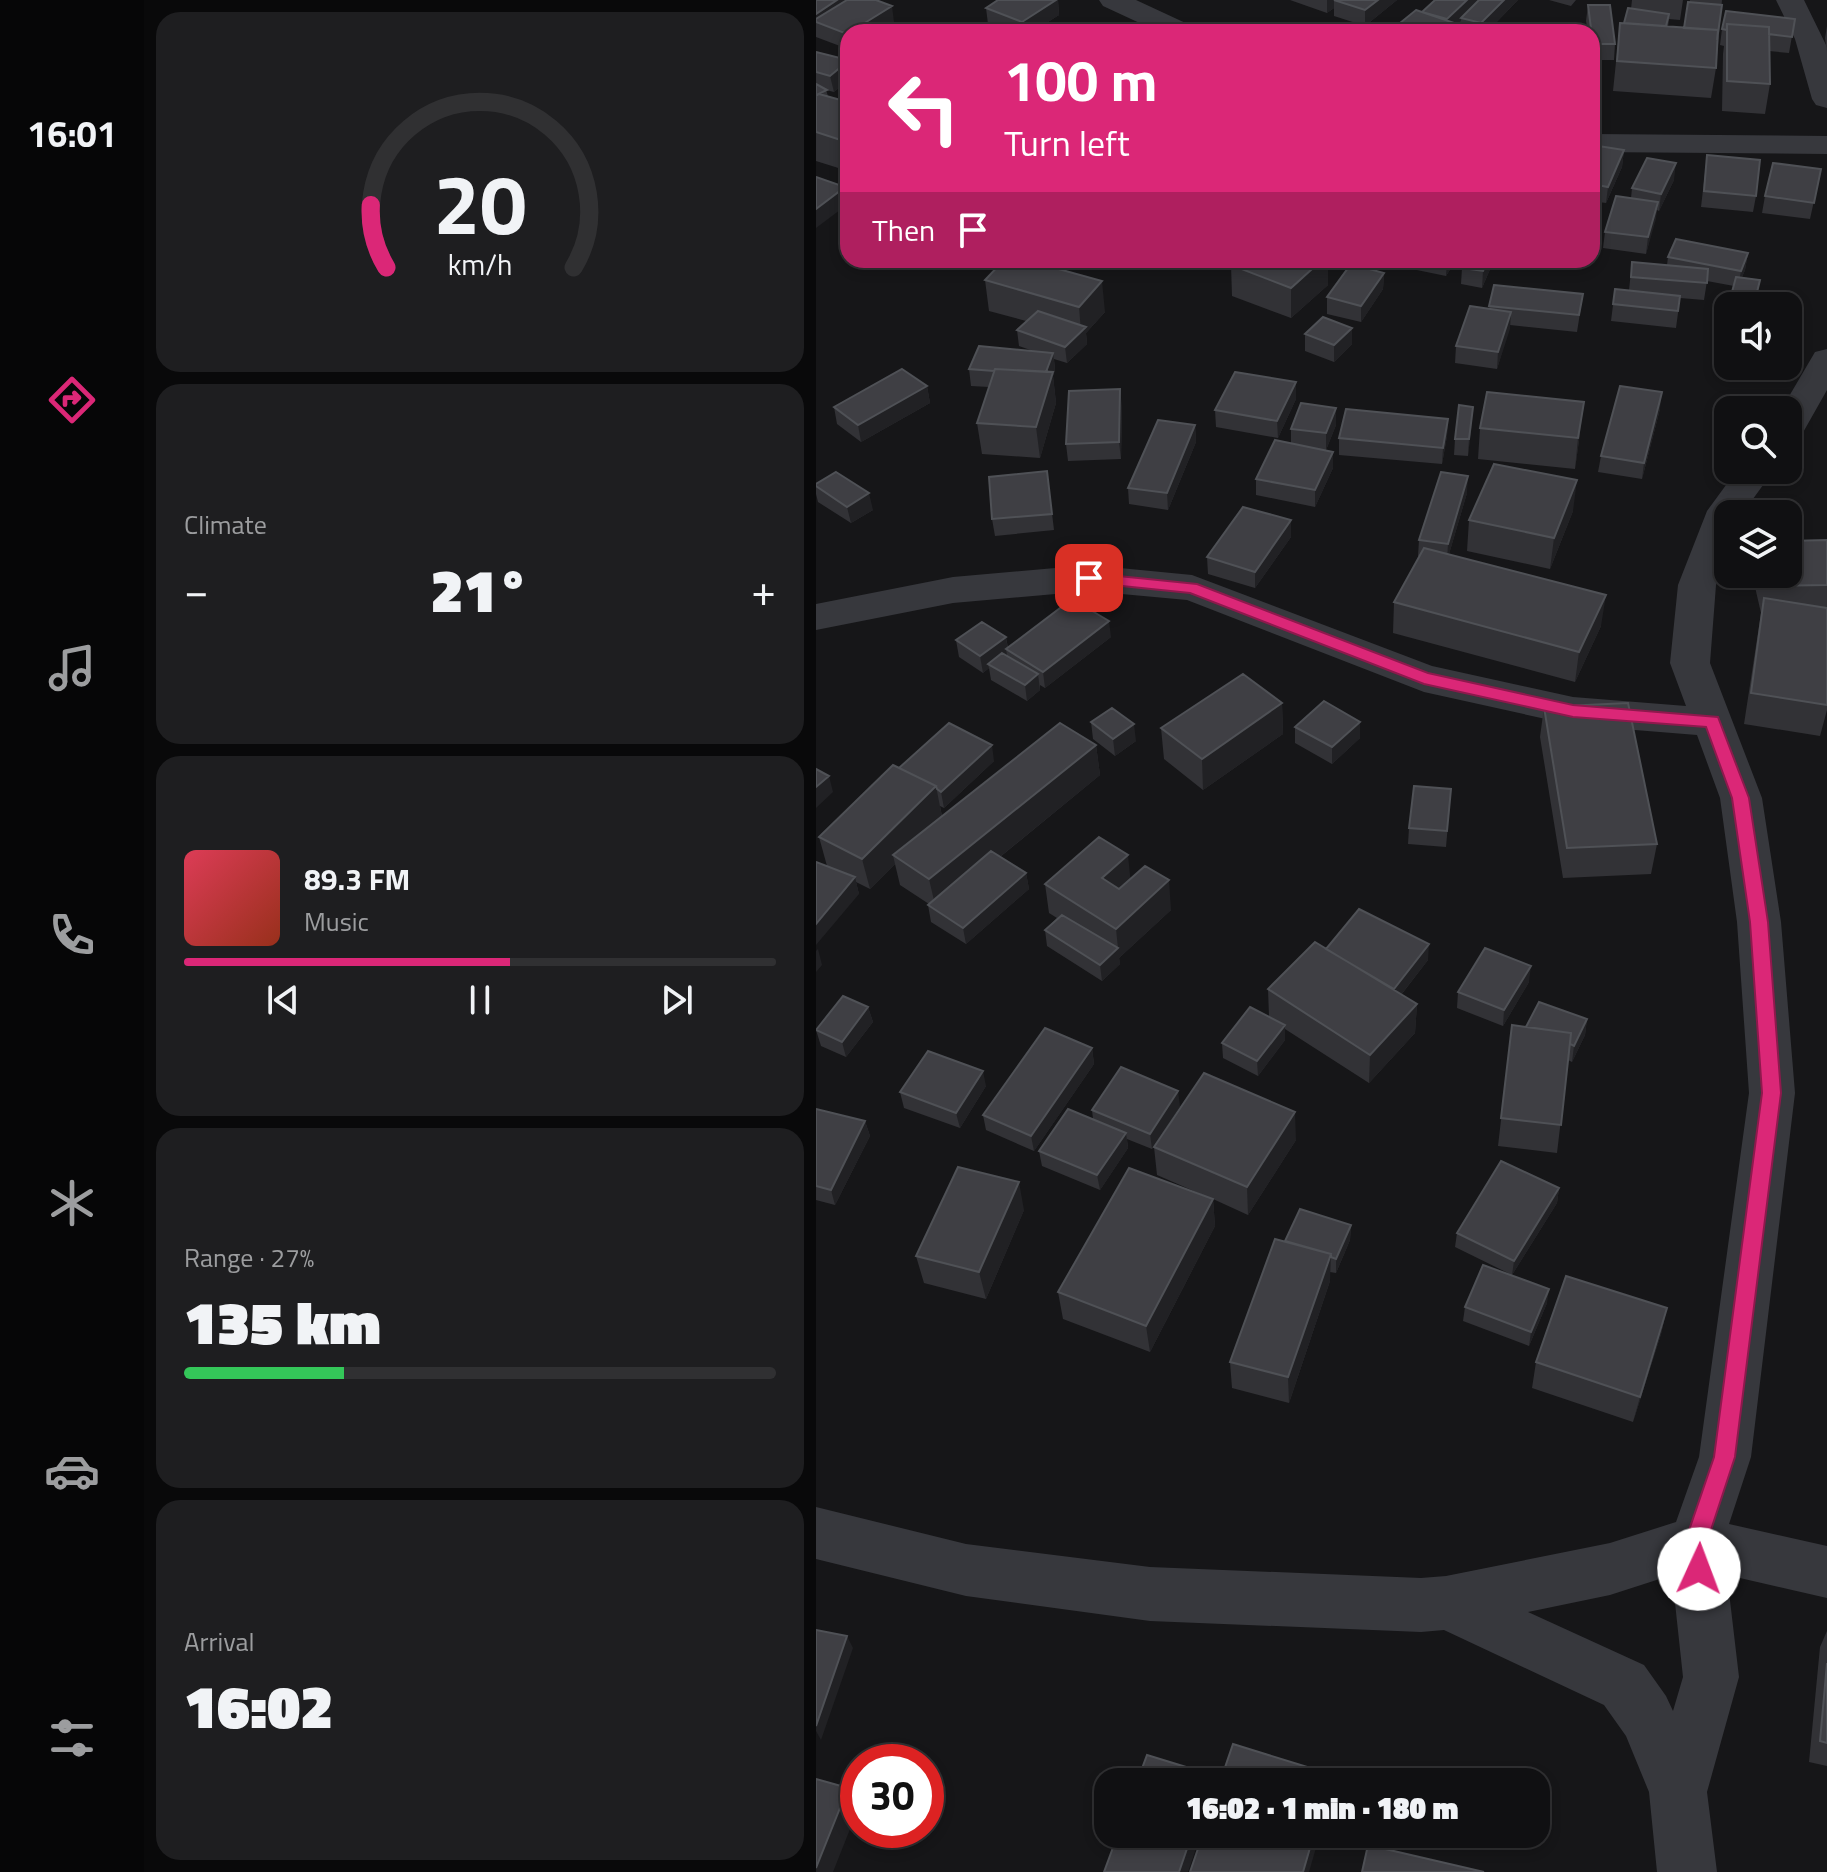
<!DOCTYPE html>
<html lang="en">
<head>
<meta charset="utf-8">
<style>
  body { margin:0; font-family:"Titillium Web",sans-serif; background:#1e1e20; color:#f1f3f6; height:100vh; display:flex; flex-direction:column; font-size:30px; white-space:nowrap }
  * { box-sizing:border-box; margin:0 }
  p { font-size:26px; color:#9c9d9f }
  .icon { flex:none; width:44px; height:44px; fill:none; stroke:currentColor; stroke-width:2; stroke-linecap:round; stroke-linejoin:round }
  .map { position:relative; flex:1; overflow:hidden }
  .sheet { display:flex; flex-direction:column; gap:12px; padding:12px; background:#09090a; width:672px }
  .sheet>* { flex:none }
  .banner { position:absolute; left:24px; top:24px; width:760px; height:244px; border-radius:24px; box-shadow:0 4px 12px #0003,0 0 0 2px #303032; background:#db2777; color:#fff; overflow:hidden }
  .fabs { position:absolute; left:898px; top:292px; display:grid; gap:16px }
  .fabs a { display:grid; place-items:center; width:88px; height:88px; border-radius:16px; background:#101012; box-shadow:0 4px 12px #0003,0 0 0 2px #303032; font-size:40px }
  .speed { position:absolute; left:24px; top:1744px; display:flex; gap:16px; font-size:40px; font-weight:700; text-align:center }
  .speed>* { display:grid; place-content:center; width:104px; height:104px; border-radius:50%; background:#101012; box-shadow:0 4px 12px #0003,0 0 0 2px #303032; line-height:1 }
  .speed .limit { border:12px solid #d22; background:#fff; color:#111 }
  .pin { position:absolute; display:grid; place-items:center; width:68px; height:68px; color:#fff; margin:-34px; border-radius:16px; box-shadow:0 4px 12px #0006 }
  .me { position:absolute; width:88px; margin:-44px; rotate:2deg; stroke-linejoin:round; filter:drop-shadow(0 0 6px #0008) }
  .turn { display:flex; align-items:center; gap:28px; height:168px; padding:0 32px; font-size:36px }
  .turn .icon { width:104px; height:104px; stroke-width:2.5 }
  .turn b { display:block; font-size:56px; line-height:68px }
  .then { display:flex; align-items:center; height:76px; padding:0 32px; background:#0003; gap:16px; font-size:30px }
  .big { font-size:60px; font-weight:800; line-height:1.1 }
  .sheet .widget { flex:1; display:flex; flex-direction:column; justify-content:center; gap:12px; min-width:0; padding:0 28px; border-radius:24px; background:#1e1e20 }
  .sheet .dial { align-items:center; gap:0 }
  .dial svg { height:208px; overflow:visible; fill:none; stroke:#303032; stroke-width:7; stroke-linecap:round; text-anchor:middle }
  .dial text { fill:#f1f3f6; stroke:none }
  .song { display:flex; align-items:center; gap:24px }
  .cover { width:96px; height:96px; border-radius:12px; background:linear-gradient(135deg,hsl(350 70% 55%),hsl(10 70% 35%)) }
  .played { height:8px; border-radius:4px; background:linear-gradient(90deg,#db2777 55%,#303032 55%) }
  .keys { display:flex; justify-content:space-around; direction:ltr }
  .heat { display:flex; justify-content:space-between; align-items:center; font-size:44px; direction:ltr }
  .charge { height:12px; border-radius:6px; background:linear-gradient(90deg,#34c759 27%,#303032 0) }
  .trip { position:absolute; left:278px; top:1768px; width:456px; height:80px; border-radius:24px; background:#101012; box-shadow:0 4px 12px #0003,0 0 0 2px #303032; font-weight:800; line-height:80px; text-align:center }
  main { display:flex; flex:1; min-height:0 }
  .tab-bar { display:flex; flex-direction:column; width:144px; justify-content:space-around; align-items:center; background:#060607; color:#9c9d9f }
  .tab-bar .icon { width:56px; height:56px }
  .tab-bar .selected { color:#db2777 }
  .tab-bar b { font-size:36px; color:#f1f3f6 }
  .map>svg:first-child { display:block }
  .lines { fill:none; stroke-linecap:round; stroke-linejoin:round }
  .street { fill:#37383d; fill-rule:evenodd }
  .wall { fill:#323236 }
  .shaded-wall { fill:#212124 }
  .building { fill:#3f3f44; stroke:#4f5156; stroke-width:2 }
  .route { fill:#db2777; stroke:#8e194d; stroke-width:2 }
</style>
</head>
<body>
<main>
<nav class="tab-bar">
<b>16:01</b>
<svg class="icon selected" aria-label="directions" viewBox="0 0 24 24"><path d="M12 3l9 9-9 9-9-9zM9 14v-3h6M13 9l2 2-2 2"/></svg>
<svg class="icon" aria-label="music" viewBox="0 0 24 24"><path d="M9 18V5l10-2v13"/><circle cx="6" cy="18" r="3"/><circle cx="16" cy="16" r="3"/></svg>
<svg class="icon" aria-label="phone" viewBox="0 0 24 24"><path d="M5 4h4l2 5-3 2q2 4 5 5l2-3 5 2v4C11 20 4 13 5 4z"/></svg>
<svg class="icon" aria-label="climate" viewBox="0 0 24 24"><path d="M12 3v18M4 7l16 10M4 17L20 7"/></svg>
<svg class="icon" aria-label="car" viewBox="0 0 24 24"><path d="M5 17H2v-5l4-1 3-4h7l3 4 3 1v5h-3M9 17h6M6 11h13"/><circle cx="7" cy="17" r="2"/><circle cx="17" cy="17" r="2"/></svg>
<svg class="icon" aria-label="filters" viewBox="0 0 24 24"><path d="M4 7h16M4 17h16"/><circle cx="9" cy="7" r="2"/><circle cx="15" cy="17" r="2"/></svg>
</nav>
<section class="sheet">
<div class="widget dial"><svg viewBox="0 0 100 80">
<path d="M14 69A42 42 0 1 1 86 69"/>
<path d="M14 69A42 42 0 0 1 8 45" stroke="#db2777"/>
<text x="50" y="56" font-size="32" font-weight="700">20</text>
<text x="50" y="72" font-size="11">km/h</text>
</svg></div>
<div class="widget"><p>Climate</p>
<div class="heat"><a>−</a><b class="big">21°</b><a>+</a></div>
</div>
<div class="widget">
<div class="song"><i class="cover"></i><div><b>89.3 FM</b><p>Music</p></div></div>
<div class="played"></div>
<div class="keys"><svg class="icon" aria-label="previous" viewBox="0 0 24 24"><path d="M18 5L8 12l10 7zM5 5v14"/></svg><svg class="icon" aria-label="pause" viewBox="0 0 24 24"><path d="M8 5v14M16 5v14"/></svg><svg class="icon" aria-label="next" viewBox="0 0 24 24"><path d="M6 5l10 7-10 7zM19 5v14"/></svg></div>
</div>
<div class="widget"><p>Range · 27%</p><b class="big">135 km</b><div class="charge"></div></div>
<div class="widget"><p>Arrival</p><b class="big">16:02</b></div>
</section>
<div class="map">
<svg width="1011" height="1872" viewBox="0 0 1011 1872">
  <rect width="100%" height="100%" fill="#161618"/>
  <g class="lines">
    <!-- street -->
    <path class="street" d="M283,0h37l56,26 4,6h-37l-56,-26z
      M960,0h28l23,47v61l-11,-3 -4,-6 -17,-60z
      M776,134l235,2v18l-235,-2z
      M1011,349v41l-26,46 -13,3v-29h-7l34,-58z
      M921,470h37l-32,44h-14v39l-12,32 -6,78 52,135 19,124 14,171 -44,364 -22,67 98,22v52l-100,-23 12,102 -32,115 10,80h-60l-8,-80 -23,-56 -22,-31 -160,-75 -23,2 -271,-11 -184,-25 -150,-37v-52l150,37 184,23 271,11 25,-2 164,-33 66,-21 23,-65 50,-364 -12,-171 -17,-124 -23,-63 -124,-10 -149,-33 -237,-92 -98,-9 -136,12 -137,27v-26l137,-27 136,-12 103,10 240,91 141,31 113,9 -16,-43 8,-78 29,-74zM856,1575l11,102 -10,34 -7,-15 -22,-31 -116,-53 82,-17z"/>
  </g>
  <!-- wall -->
  <path class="wall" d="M0,0l78,22 -46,10v17l-32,-12z
    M182,0h60l1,15 -27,17h-23l-21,-8 -2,-16z
    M474,0h107l-32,26 -31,-10v-8l-7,5z
    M702,0l-31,32h-98l33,-20z
    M733,0h27l-5,6z
    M816,0h51l-3,20 -11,-1 -1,8 16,1 6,-28h32l-6,68 -5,30 -98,-7 7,-68h4l7,-14z
    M772,5l27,39 -1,16h-22v-28h-4l-2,-11z
    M979,19l-6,34 -20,-2 1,33 -5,30 -43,-3 1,-57 1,-8 -4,-1 2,-16z
    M1011,26v26l-2,-14z
    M0,52l32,8v20l-14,12 -8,-2 2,6 20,6v69l-32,-10z
    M776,145l32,5 -2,17 -16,36 -14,-2z
    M891,155l49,41 -3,16 -52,-5z
    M1005,169l-11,50 -48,-6 3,-17z
    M858,180l-15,31 -2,-1 -11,44 -43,-6 2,-16 26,-34 1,-10z
    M932,253l-3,17 -3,7 18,3 -5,26h-25l4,-20 -27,-5 -3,19 -24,-2 -4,30 -65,-7 4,-32 14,1 3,-28 35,3 1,-8z
    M188,260h70l-8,11 39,41 -19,21 1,11 -20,19 -13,-4 1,11 -2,6 3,27 -16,55 -58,-4 -5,-31 12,-36 -18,-1 -2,-17 64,-18 -14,-5 -2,-16 9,-9 -37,-10 -4,-31z
    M596,260h44l-10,16 -34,-7z
    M678,260l-12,28 -21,-4 1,-16z
    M710,260h19l-1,3z
    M415,265l97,20 -37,33 -59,-22z
    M568,273l-1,16 -22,33 -34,-8v-17z
    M678,285l89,9 -6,38 -67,-7 -13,44 -42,-6 1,-17 33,-37z
    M489,334l47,10 -18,18 -29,-11z
    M111,386l3,17 -69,39 -24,-18 -3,-17z
    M480,399l-18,39 -62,-11 -1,-17z
    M306,406l-1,53 -53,2 -2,-17z
    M657,407l-5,49 -14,-1 1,-16z
    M844,409l-18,70 -44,-7 3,-16z
    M632,419l-1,17 -5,28 -103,-9v-17z
    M379,425l1,17 -28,68 -39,-6 -1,-16z
    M520,425l-10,25 7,18 -18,39 -59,-12v-16l35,-35v-15z
    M664,428l100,5 -5,36 -97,-10z
    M231,471l7,59 -59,6 -3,-17z
    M0,484l57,26 -22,13 -33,-21 -2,-8z
    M651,493l-18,61 152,72 -26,56 -182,-49 1,-31 25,-46h-1l1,-16z
    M757,511l-23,58 -83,-18 2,-31z
    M475,520v17l-36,51 -47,-14 -1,-17z
    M1011,540v170l-7,26 -76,-12 17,-111 -9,-39h36z
    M190,637l2,11 103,-11 -66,51 -5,-3v5l-13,11 -36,-21 -2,-12 -6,5 -24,-16 -3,-17z
    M466,703l1,31 -80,56 -39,-31 -3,-31z
    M728,707l113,137 -6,30 -88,4 -23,-141z
    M275,722l45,19 -21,15 -22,-17z
    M544,722v16l-28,26 -37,-21v-16z
    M280,745l4,30 -100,82 26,16 3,16 -63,55 -35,-22 -3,-17 1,-1 -29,-19 -5,-21 -25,25 -14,-7 3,12 -32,-28 -8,-29 80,-69 95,-7 -50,47 -4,-2 2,10z
    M635,789l-5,58 -38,-3 1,-16z
    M315,879l40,31 -52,48 1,6 -18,17 -55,-35 -2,-16 12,-12 -8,-5 -4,-29z
    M510,949l102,11 -27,35 16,9 -2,29 -46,50 -84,-54v11l-27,36 -35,-18 -1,-15 47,-27 -1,-27z
    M713,982l-26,44 -46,-18 1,-16z
    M52,1007l5,15 -27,35 -25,-11 -5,-16z
    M771,1019l-2,16 -13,27 -4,-2 -11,93 -59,-7 14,-121 14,2z
    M276,1048l2,16 -60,87 -48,-21 -3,-15z
    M170,1086l-26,42 -56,-20 -4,-16z
    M364,1106l-28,43 -25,-10 1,9 -28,42 -58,-24 -3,-15 54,-32 -1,-9z
    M0,1109l49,12 5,15 -35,69 -19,-5z
    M480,1140l-48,75 -35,-16 2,27 -65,126 -87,-33 -5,-27 145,-97 -46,-20 -3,-28z
    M743,1188l-2,15 -45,72 -57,-28 2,-14z
    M208,1210l-38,89 -62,-16 -8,-27z
    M535,1225l-1,15 -14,33 -6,-1v9l-41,122 -57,-15 -2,-26 55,-121z
    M731,1303l-18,43 -66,-25 2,-14z
    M851,1308l-6,26 -28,88 -101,-34 4,-26z
    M1011,1631v135l-18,-4 11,-115z"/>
  <!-- shaded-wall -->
  <path class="shaded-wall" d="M21,0h15l-36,22v-8z
    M240,0h2l1,15 -27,17h-9l-1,-10z
    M511,0h19h-12v8l-7,5z
    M562,0h19l-32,26v-16z
    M651,0h12l-18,18v3l-12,11h-3l1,-13z
    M688,0h14l-31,32h-7l1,-9z
    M76,6l2,16 -16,10h-28z
    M32,61v19l-14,12 -4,-16z
    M808,150l-2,17 -16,36 2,-16z
    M860,163l-2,17 -15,31 2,-17z
    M29,187l3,17 -32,24v-19z
    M842,202l-2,17 -10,35 2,-17z
    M932,253l-3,17 -7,17 3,-16z
    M244,260h14l-17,22 -2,-16z
    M506,260h6v25l-37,33v-30z
    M631,260h9l-10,16z
    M672,260h6l-12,28 1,-17z
    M568,273l-1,16 -22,33v-16z
    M286,281l3,31 -19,21 1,11 -20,19 -2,-16 16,-15 -2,-25z
    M695,312l-1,17 -13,40 1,-17z
    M536,328v16l-18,18v-17z
    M237,353l2,17 -2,6 3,27 -16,55 -4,-31 8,-51z
    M480,382v17l-18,39 -1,-17z
    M111,386l3,17 -69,39 -3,-17z
    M304,389l2,17 -1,53 -2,-17z
    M846,392l-2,17 -18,70 2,-16z
    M768,402l-4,31 -5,36 3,-31z
    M657,407l-1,16 -4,33 1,-17z
    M520,408v17l-10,25v-17z
    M632,419l-1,17 -5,28 1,-16z
    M379,425l1,17 -28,68 -1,-17z
    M517,452v16l-18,39v-17z
    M652,476l-1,17 -20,68 1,-17z
    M761,480l-4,31 -23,58 4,-31z
    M53,493l4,17 -22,13 -4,-16z
    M475,520v17l-36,51v-16z
    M790,595l-5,31 -26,56 4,-30z
    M293,621l2,16 -66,51 -2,-16z
    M190,637l2,14 -2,-2 1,6 -19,9 1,4 -6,5 -3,-17z
    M222,674l2,16 -13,11 -2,-16z
    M466,703l1,31 -80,56 -1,-31z
    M544,722v16l-28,26v-17z
    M318,724l2,17 -21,15 -2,-17z
    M176,745l2,16 -50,47 -3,-16z
    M280,745l4,30 -164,134 -7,-30z
    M13,776l4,16 -17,16v-21z
    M120,786l6,31 -49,38 2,9 -25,25 -8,-30z
    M312,855l3,30 -25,23 -4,-30z
    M210,873l3,16 -63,55 -3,-16z
    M39,877l4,17 -43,51v-21z
    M353,880l2,30 -52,48 -3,-29z
    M613,944l-1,16 -35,45 1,-16z
    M302,948l2,16 -18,17 -2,-16z
    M2,949l4,16 -6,7v-21z
    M715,966l-2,16 -26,44 1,-16z
    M601,1004l-2,29 -46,50 1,-28z
    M52,1007l5,15 -27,35 -4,-15z
    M771,1019l-2,16 -13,27 2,-16z
    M469,1025v15l-27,36 -1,-15z
    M276,1048l2,16 -60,87 -3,-15z
    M167,1071l3,15 -26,42 -4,-15z
    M362,1091l2,15 -28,43 -2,-15z
    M479,1112l1,28 -48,75 -1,-28z
    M49,1121l5,15 -35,69 -4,-15z
    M310,1133l2,15 -28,42 -3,-15z
    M203,1182l5,28 -38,89 -7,-27z
    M743,1188l-2,15 -45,72 2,-14z
    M397,1199l2,27 -65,126 -4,-26z
    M535,1225l-1,15 -14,33v-14z
    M515,1254l-1,27 -41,122 -1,-26z
    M733,1289l-2,14 -18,43 2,-14z
    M851,1308l-6,26 -28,88 7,-25z
    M31,1636l6,12 -32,92 -5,-9v-5z
    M32,1788l10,18v3l-25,63h-17v-4z
    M376,1834h9l-13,38h-9z
    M498,1834h6l-11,38h-6z"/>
  <!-- building -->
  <path class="building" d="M0,0h21l-21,14z
    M31,0h29l16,6 -45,28 -31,-12v-3z
    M182,0h58l-34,22 -36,-14z
    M518,0h44l-13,10z
    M619,0h32l-20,19 -25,-7z
    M663,0h25l-23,23 -20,-5z
    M872,2l34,3 -5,35 1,-10 -34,-2z
    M772,5h22l5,39h-22z
    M812,8l41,6 -3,12 -42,-3z
    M600,10l53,18 -5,4h-75z
    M910,11l69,8 -3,18 -23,-3v-7l-42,-3v6l-5,-1z
    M804,23l98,7 -2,38 -99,-7z
    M911,24l42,3 1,57 -43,-3z
    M0,52l32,8v1l-18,15 -14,-4z
    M0,84l11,6 -11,5z
    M3,94l29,8v39l-1,1 -31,-10v-36z
    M776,145l32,5 -16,37 -16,-3z
    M891,155l53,5 -4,36 -52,-5z
    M831,158l29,5 -15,31 -29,-6z
    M957,163l48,6 -7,34 -49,-7z
    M0,177l29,10 -29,22z
    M800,196l42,6 -10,35 -43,-5z
    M860,239l72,14 -7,18 -73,-14z
    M188,260h22l76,21 -23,26 -94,-27z
    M212,260h32l-5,6z
    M421,260h85l-31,28 -60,-23z
    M650,260h22l-5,11 -21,-3z
    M816,262l76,7 -1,14 -76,-6z
    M535,264l33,9 -23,33 -34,-9z
    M920,277l24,3 -4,16 -24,-4z
    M678,285l89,9 -4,21 -90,-9z
    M799,289l65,7 -2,15 -65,-7z
    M654,306l41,6 -13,40 -42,-6z
    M222,311l48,16 -21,20 -48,-17z
    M507,317l29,11 -18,17 -29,-11z
    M163,346l74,7 -7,19 -51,-3 -1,2 -25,-2z
    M86,369l25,17 -69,39 -24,-18z
    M179,369l58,3 -17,55 -59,-4z
    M419,372l61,10 -19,39 -62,-11z
    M804,386l42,6 -18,71 -43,-7z
    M304,389l-1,53 -53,2 3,-53z
    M671,392l97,10 -6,36 -98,-10z
    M485,403l35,5 -10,25 -35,-4z
    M643,405l14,2 -4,32h-14z
    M530,409l102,10 -5,29 -104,-10z
    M342,420l37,5 -28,68 -39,-5z
    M459,440l58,12 -18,38 -59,-11z
    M678,464l83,16 -23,58 -85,-18z
    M231,471l5,43 -60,5 -3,-42z
    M20,472l33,21 -22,14 -31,-21v-2z
    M625,472l27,4 -20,68 -29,-4z
    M427,507l48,13 -36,52 -48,-15z
    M1011,540v45l-58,1 -3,-12h22v-33z
    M608,548l182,47 -27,57 -185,-50z
    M948,598l63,10v97l-76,-12z
    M256,599l37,22 -66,51 -37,-23z
    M166,622l24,15 -26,19 -24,-16z
    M186,653l36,21 -13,11 -37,-21z
    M427,674l39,29 -80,56 -41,-31z
    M508,701l36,21 -28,25 -37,-20z
    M812,703l29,141 -90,4 -23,-141z
    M296,708l22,16 -21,15 -22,-17z
    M133,723l43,22 -51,47 -4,-3 -1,-3 -37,-18z
    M244,723l36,22 -167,134 -36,-24z
    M77,765l43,21 -74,73 -43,-22z
    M0,769l13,7 -13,11z
    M598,786l37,3 -4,42 -38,-3z
    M283,837l29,18 -26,23 17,11 26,-23 24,14 -53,49 -71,-45z
    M175,851l35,22 -63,55 -35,-23z
    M0,862l39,15 -39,47z
    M543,909l70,35 -35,45 -68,-40z
    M246,915l56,33 -18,17 -55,-35z
    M499,942l102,62 -47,51 -102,-66z
    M669,948l46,18 -27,44 -46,-18z
    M27,996l25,11 -26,35 -26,-12z
    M723,1002l48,17 -13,27 -4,-2 1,-11 -45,-6z
    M434,1007l35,18 -28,36 -35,-18z
    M696,1025l59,8 -10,92 -60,-7z
    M229,1028l47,20 -61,88 -48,-21z
    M112,1051l55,20 -27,42 -56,-21z
    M305,1067l57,24 -28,43 -58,-24z
    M388,1073l91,39 -48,75 -93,-40z
    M0,1109l49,12 -34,69 -15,-4z
    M252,1109l58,24 -29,42 -58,-24z
    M685,1161l58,27 -45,73 -57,-28z
    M142,1167l61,15 -40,90 -63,-16z
    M313,1168l84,31 -67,127 -88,-34z
    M484,1209l51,16 -15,34 -5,-2v-3l-46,-13z
    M459,1239l56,15 -43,123 -58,-15z
    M667,1265l66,24 -18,43 -66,-25z
    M750,1276l101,32 -27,89 -104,-35z
    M0,1630l31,6 -31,90z
    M1011,1663v80l-7,-2z
    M417,1744l100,31 -3,7h-110z
    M331,1755l65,20 -3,7h-72z
    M0,1779l32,9 -32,80z
    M302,1834h74l-13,38h-75z
    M387,1834h111l-11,38h-113z
    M552,1845l116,27h-122z"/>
  <!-- route -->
  <path class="route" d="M273,573l108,11 231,89 145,32 145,12 31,81 19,124 13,171 -46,364 -28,85 3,27 -3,7 -8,4 -8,-4 -6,-34 29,-85 48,-364 -12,-171 -18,-124 -26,-71 -133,-10 -149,-33 -234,-91 -107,-11v-7z"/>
</svg>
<div class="fabs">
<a><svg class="icon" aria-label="sound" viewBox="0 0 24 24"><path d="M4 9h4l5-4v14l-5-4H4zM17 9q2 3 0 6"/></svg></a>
<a><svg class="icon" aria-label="search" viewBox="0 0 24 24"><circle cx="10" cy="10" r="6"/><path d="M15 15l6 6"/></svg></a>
<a><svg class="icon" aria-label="layers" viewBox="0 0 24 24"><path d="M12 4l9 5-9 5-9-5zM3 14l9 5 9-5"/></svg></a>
</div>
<div class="speed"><div class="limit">30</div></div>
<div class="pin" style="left:273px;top:578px;background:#d93025"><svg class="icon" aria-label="arrive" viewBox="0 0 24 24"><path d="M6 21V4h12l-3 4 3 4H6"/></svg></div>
<svg class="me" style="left:883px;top:1569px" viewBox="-20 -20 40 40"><circle r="19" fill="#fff"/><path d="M0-13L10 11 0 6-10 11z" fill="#db2777"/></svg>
<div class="trip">16:02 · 1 min · 180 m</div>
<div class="banner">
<div class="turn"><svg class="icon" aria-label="left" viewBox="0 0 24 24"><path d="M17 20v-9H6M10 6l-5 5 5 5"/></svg><div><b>100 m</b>Turn left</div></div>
<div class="then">Then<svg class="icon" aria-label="arrive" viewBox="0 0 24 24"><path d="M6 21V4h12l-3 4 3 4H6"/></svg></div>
</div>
</div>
</main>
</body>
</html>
